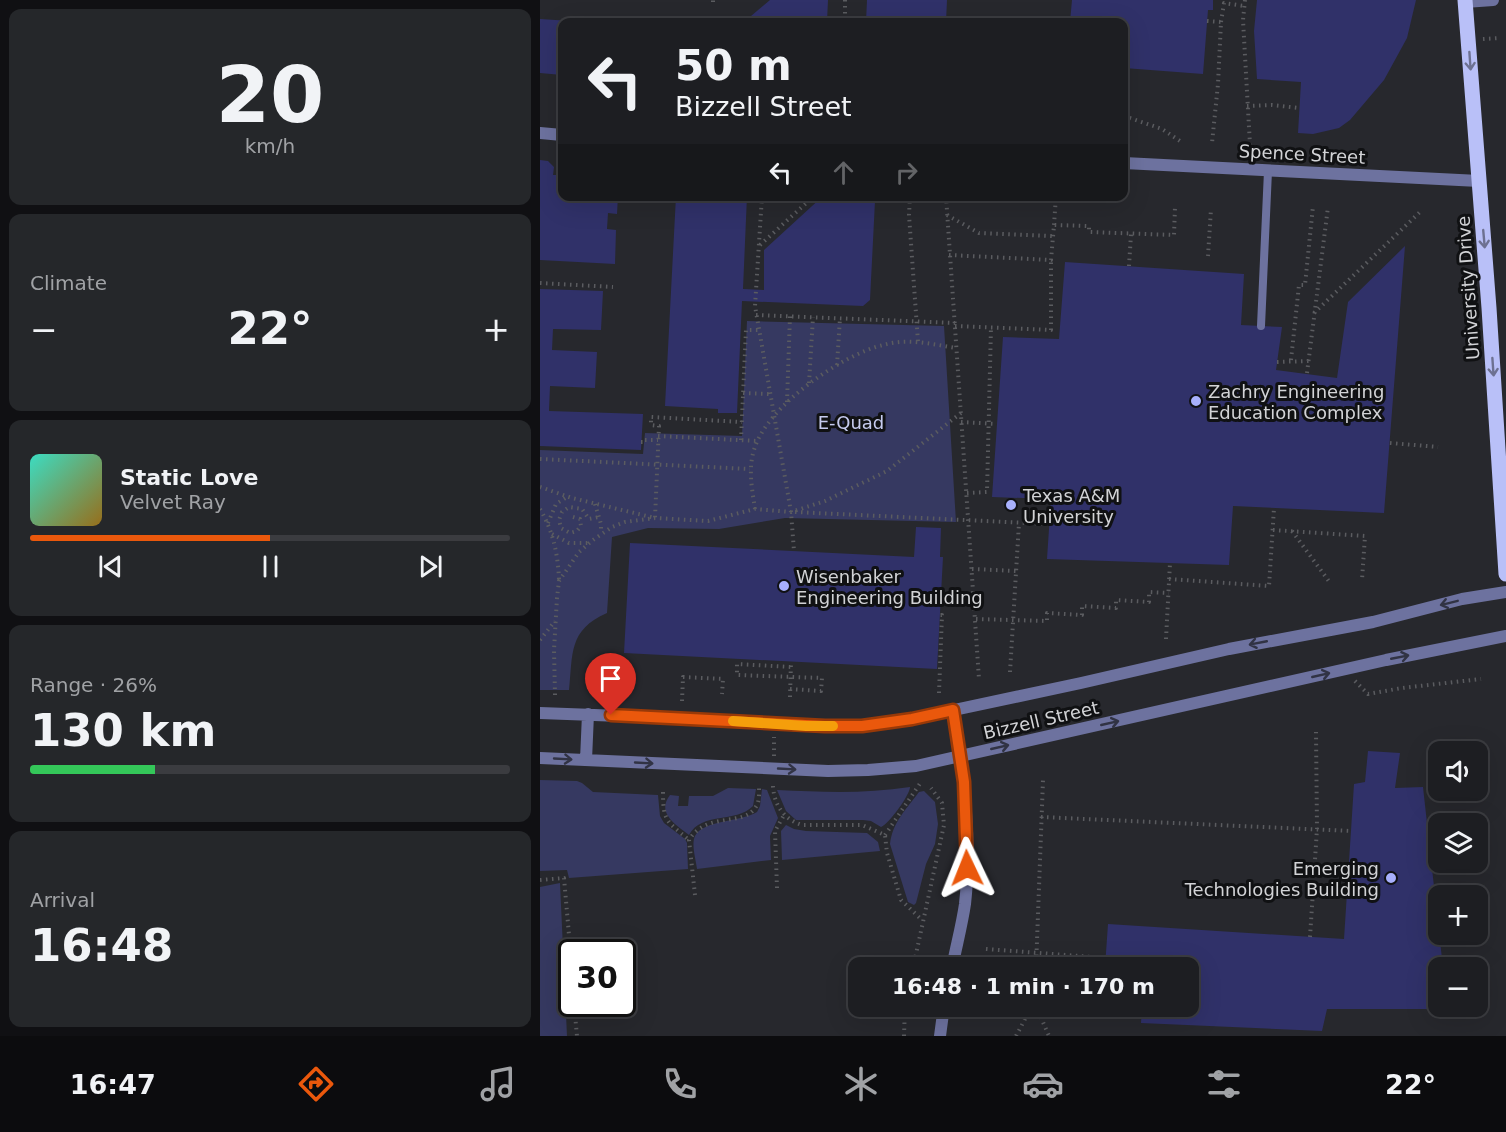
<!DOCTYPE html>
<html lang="en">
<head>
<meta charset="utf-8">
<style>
  body { margin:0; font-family:"DejaVu Sans",sans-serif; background:#25272a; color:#f1f3f6; height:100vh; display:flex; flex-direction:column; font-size:22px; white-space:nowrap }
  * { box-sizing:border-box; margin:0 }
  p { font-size:20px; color:#a0a2a5 }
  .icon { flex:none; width:33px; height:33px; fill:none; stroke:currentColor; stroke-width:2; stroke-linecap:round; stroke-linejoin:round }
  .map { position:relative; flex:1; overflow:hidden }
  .sheet { display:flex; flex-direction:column; gap:9px; padding:9px; background:#101013; width:540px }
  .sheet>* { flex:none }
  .guide { position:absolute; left:18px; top:18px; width:570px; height:183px; border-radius:12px; box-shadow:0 6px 24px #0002,0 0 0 2px #3b3c40; background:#1d1e22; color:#f1f3f6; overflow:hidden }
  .controls { position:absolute; left:888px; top:741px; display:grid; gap:12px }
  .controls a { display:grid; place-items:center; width:60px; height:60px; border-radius:12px; background:#1d1e22; box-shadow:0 6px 24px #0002,0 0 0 2px #3b3c40; font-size:30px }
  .speed { position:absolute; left:18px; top:939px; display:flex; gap:12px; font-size:30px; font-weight:700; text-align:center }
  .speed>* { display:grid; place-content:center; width:78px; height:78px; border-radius:50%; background:#1d1e22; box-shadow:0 6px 24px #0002,0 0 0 2px #3b3c40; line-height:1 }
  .speed .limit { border:3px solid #111; border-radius:9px; background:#fff; color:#111 }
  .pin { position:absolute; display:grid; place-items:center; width:51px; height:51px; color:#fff; margin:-62px -26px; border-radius:50% 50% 50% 0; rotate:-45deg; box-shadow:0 0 6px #0007 }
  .pin .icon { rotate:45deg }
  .me { position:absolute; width:66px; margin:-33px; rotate:358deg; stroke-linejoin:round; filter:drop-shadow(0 0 4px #0008) }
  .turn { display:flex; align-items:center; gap:21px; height:126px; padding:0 18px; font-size:27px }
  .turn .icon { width:78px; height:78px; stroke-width:2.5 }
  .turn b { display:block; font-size:42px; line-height:51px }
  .lanes { display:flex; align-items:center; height:57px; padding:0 18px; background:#0003; justify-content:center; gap:30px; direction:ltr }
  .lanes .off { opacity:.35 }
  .big { font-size:45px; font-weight:700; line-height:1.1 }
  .sheet .widget { flex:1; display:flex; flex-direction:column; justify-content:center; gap:9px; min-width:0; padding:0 21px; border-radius:12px; background:#25272a }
  .sheet .dial { align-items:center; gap:0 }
  .dial b { font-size:78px; line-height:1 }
  .song { display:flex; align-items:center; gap:18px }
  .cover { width:72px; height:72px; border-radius:9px; background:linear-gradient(135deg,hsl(170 70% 55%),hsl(40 70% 35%)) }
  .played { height:6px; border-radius:3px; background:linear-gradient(90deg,#ea580c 50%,#3b3c40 50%) }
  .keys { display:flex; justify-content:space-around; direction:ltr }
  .heat { display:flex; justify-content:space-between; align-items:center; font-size:33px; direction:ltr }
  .charge { height:9px; border-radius:4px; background:linear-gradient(90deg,#34c759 26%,#3b3c40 0) }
  .trip { position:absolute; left:308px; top:957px; width:351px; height:60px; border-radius:12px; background:#1d1e22; box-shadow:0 6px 24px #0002,0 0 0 2px #3b3c40; font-weight:700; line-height:60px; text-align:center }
  .tabs { display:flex; height:96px; justify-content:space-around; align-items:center; background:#0c0c0e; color:#a0a2a5 }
  .tabs .icon { width:42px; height:42px }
  .tabs .active { color:#ea580c }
  .tabs b { font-size:27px; color:#f1f3f6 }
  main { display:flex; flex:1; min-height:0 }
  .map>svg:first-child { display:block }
  .green { fill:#363961 }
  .building { fill:#303169 }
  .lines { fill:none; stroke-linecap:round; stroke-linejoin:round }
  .path { stroke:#5b5c60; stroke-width:4; stroke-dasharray:1.5 4.5; stroke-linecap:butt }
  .service { stroke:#6d729f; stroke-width:8 }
  .minor { stroke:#6d729f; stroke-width:12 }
  .tertiary { stroke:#6d729f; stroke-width:12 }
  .primary { stroke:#b9c0f8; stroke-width:15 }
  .oneway { stroke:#6d7191 }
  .oneway2 { stroke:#313344 }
  .route-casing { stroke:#983908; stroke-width:15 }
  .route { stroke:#ea580c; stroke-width:10 }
  .slow { stroke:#f59e0b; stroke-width:10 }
  .poi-dot { fill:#a8b0fc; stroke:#101113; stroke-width:2 }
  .labels { text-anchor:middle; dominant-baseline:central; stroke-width:6; stroke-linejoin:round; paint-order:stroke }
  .street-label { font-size:18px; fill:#d2d3d6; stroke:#101113 }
  .poi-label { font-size:18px; fill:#d2d3d6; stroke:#101113; text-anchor:start }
  .park-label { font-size:18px; fill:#c6cbef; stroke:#101113 }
</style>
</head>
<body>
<main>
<section class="sheet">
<div class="widget dial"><b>20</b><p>km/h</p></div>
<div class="widget"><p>Climate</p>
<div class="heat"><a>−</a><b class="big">22°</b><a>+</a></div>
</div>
<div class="widget">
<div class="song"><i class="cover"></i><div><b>Static Love</b><p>Velvet Ray</p></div></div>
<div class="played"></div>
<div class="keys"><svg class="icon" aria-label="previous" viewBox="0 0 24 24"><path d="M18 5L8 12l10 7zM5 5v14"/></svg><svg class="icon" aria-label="pause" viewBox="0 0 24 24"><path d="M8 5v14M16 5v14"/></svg><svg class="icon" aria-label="next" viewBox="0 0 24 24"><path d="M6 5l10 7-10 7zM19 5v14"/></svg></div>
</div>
<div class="widget"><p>Range · 26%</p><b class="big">130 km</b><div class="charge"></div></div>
<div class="widget"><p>Arrival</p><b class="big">16:48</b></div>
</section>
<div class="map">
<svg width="966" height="1036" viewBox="0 0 966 1036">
  <rect width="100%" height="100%" fill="#27282d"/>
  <!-- green -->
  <path class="green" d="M207,321l197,5 12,196 -171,-4 -66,11 -71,-1 -36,9 -5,76c-39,17 -34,41 -38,77h-29v-240l103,4 2,-21 97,3z
    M0,780l37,1 5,2 11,9 65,3 2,21 4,7 21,16 2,4 1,26 -119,9 -2,-8 -27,1z
    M370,787c0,8 -22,38 -29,40l-10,-6 -8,-1h-67l-10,-9 -9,-21c45,2 88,4 133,-3z
    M188,788l28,1 -3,17c-18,18 -51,5 -64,29 -13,-10 -33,-22 -19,-40l9,1 -1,10h10l1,-10h24z
    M222,789l5,1 11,28 -8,18 1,24 -74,9c-1,-9 -6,-25 -2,-33 8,-16 46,-14 62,-24l3,-6z
    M384,791l11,11 3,22 -3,20 -9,20 -10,39 -2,2 -6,-3 -18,-58c2,-21 17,-36 29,-52z
    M246,825l8,4 12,2 61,2 11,9 2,9 -98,9 -1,-29z
    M20,883l7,153h-27v-149z"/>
  <!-- building -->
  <path class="building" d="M230,0h58l-1,22h-83z
    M327,0h80l-1,22h-80z
    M532,0h141v10h-5l-5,64 -79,-6v-46h-54z
    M717,0h159l-9,38 -23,42 -34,40 -11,8 -26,6 -15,-1 3,-51 -44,-3 -3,-48z
    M0,19l31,2v1h-9v53l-22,-2z
    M0,160l8,1 6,6 -1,8h9v21h56l-1,18 -9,-1 -1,16 9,1 -1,34 -75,-4z
    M136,196h71l-4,93 21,1v-40l59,-54 52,5 -5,99 -7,6 -121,-5 -5,112h-19v-4l-53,-3z
    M865,246l-21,267 -151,-7 -4,59 -182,-6 4,-60 -59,-2 11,-160 56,2 6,-77 179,12 -3,51 41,2 -6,43 61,8 11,-76z
    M0,289l63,2 -2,39 -48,-1 -1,21 45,2 -2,36 -45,-2 -1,25 94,3 -2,36 -101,-4z
    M376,527l25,1 -1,29h3l-6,112 -313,-16 6,-110 284,14z
    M828,751l32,2 -5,35 28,-1 20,181h-5v38h10v3h-121l-5,22 -181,-8 1,-17h46v-38l-83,-1 3,-43 236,15 10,-155 11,-2z"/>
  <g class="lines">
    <!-- path -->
    <path class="path" d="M305,0v22
      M705,0l-2,20 7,125
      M173,2v-2
      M667,21l14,1 -3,62 -6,59
      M681,22l3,-19 20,3
      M943,39l17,-1
      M707,106l25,-1 27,3
      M584,116l38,13 18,12
      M222,196l-7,110 36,206 3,39
      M370,196l-1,19 9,127
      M406,196l33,483
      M433,198v-2
      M473,199v-3
      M407,215l32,18 73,3
      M514,225l2,-29
      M220,245l54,-49
      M409,255l102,5 3,-35 35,1v6l85,3 1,-28
      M668,256l3,-47
      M589,266l2,-32
      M0,283l73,4
      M774,313l106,-101
      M216,315l199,8
      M415,326l96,4v-70
      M751,360l8,-75h6l8,-79
      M737,362l32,-1
      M297,365l3,-47
      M767,373l21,-166
      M269,383l4,-66
      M203,393l27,1
      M247,402l3,-86
      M421,422l35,2
      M118,436l99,5
      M201,440l5,-110h13
      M101,442h3v-2h14
      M850,443l48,4
      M0,459l210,10
      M0,487l32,11 83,20 4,-92 -8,-1v-8l91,5
      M427,493l20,-1 4,-165
      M55,504l6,20v9
      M0,509c13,22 18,45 19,71
      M215,509c-3,-20 -7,-40 -1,-59 12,-43 87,-95 129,-105 24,-7 49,-1 73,3
      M255,512l254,12
      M33,517l7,2 1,7 -4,5 -7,2 -9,-5 -2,-8 3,-8 7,-5 13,2 7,10 10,-2
      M8,523l8,-19 11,-7
      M733,530l92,6 -3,44
      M752,531l39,53
      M12,534l17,9h20
      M432,569l44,2
      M629,579l100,7 5,-78
      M436,619l71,2v-8l35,2v-9l34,2v-8l33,2v-10l20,1
      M626,639l4,-76
      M0,640l15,-19
      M470,672l9,-149
      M815,681l13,13 34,-6 79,-9
      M250,689l31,2 1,-13 -85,-3v-11l54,3
      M399,693l3,-78h-2
      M15,695l-1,-45 3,-52 2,-17 20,-29 14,-12 19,-13 13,-5 30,-4 53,3 47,-12 36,3 34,-11 62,-30 74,-58
      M250,697l1,-35
      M142,701l1,-24 40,2 -1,15
      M448,724l2,11
      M234,756v-19
      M233,786c1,18 10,33 29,39h60l23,10 2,18 14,47 21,20
      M123,792c0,30 4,29 26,48
      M501,817l310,14
      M345,835l36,-53
      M0,880l24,-2 8,91
      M237,888l-2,-57 9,-16
      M155,895l-6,-55c18,-29 53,-13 66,-32 5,-6 4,-15 4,-23
      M770,937l7,-108 -1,-97
      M446,949l120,9
      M373,968l31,-143 -2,-22 -11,-15
      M496,968l7,-188
      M34,1004l3,32
      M496,1006l13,30
      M364,1036l1,-30
      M476,1036l16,-30"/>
    <!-- service -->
    <path class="service" d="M721,326l7,-155"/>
    <!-- minor -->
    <path class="minor" d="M925,2l28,-2
      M0,133l22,2
      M584,163l355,18
      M412,968c4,-21 10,-43 13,-64 7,-63 -1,-132 -12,-194
      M400,1036l4,-30"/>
    <!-- tertiary -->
    <path class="tertiary" d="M0,713l162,6 104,7h56l50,-7 169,-36 148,-34 144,-27 89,-23 44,-7
      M0,758l288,13 40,-1 48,-4 470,-106 120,-24
      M46,760l2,-46"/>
    <!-- primary -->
    <path class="primary" d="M925,0l24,308 17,266"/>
  </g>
  <!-- one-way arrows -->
  <defs><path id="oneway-shaft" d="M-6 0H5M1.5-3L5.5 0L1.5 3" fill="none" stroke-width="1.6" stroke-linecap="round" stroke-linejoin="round" transform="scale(1.5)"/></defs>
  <g class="oneway">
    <use href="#oneway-shaft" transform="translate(930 61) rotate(86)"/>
    <use href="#oneway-shaft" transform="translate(944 239) rotate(85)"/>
    <use href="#oneway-shaft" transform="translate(953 367) rotate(86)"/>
  </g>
  <g class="oneway2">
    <use href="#oneway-shaft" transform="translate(909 603) rotate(166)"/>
    <use href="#oneway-shaft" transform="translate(718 643) rotate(169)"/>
    <use href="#oneway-shaft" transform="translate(860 657) rotate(-11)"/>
    <use href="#oneway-shaft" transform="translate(781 675) rotate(-13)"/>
    <use href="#oneway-shaft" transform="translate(570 723) rotate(-13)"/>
    <use href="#oneway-shaft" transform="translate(460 747) rotate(-13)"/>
    <use href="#oneway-shaft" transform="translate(23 759) rotate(3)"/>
    <use href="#oneway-shaft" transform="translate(104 763) rotate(3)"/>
    <use href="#oneway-shaft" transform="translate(247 769) rotate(3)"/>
  </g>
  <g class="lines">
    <defs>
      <path id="route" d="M71,715l214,11h37l50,-7 41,-9 11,72 3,86"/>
    </defs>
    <!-- route casing -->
    <use href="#route" class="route-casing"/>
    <!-- route -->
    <use href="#route" class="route"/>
    <!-- slow -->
    <path class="slow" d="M193,721l73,5h27"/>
  </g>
  <!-- markers -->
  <g class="poi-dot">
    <circle cx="656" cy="401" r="6"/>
    <circle cx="471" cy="505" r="6"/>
    <circle cx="244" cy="586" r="6"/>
    <circle cx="851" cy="878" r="6"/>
  </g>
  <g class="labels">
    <!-- street labels -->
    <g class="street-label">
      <text transform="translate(762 154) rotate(3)">Spence Street</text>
      <text transform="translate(928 288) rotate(-94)">University Drive</text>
      <text transform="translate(501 720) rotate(-13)">Bizzell Street</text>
    </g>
    <!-- poi labels -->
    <g class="poi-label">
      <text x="668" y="391">Zachry Engineering<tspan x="668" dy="21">Education Complex</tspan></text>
      <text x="483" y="495">Texas A&amp;M<tspan x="483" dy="21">University</tspan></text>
      <text x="256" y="576">Wisenbaker<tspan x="256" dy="21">Engineering Building</tspan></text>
      <text x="839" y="868" text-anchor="end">Emerging<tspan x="839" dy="21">Technologies Building</tspan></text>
    </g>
    <!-- park labels -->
    <g class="park-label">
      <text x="311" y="422">E-Quad</text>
    </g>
  </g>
</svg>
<div class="controls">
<a><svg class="icon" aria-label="sound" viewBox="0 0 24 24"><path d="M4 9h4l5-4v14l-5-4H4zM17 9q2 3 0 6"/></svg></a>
<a><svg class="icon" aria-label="layers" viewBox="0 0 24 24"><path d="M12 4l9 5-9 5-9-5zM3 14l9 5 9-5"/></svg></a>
<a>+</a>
<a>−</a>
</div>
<div class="speed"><div class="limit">30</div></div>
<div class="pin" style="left:71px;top:715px;background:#d93025"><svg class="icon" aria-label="arrive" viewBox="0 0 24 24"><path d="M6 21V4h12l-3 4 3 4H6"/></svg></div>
<svg class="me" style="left:427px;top:868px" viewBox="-20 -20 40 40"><path d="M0-17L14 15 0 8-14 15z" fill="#ea580c" stroke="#fff" stroke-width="4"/></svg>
<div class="trip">16:48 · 1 min · 170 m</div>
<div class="guide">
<div class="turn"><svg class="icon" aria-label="left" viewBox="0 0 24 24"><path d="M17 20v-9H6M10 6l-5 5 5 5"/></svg><div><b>50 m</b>Bizzell Street</div></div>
<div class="lanes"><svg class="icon" aria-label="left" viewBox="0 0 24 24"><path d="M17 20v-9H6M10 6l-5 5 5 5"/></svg><svg class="icon off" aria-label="ahead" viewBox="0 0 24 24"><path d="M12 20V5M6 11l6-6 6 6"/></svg><svg class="icon off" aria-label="right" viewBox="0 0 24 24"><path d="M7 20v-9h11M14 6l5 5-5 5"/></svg></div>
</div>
</div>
</main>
<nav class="tabs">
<b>16:47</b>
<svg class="icon active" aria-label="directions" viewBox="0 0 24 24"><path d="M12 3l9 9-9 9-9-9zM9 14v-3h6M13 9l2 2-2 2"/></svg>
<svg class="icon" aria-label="music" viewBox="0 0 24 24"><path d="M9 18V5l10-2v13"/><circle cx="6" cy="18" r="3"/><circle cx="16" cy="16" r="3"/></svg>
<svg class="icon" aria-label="phone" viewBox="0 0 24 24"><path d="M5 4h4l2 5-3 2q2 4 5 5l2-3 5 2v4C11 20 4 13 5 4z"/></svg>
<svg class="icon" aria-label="climate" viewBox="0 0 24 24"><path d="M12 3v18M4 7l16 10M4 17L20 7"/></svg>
<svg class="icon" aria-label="car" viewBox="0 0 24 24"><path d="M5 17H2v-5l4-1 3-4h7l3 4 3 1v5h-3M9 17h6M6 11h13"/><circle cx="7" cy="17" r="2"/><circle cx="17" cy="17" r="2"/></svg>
<svg class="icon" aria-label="filters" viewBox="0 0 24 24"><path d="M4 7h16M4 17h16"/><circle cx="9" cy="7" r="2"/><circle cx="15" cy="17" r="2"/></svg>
<b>22°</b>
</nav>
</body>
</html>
